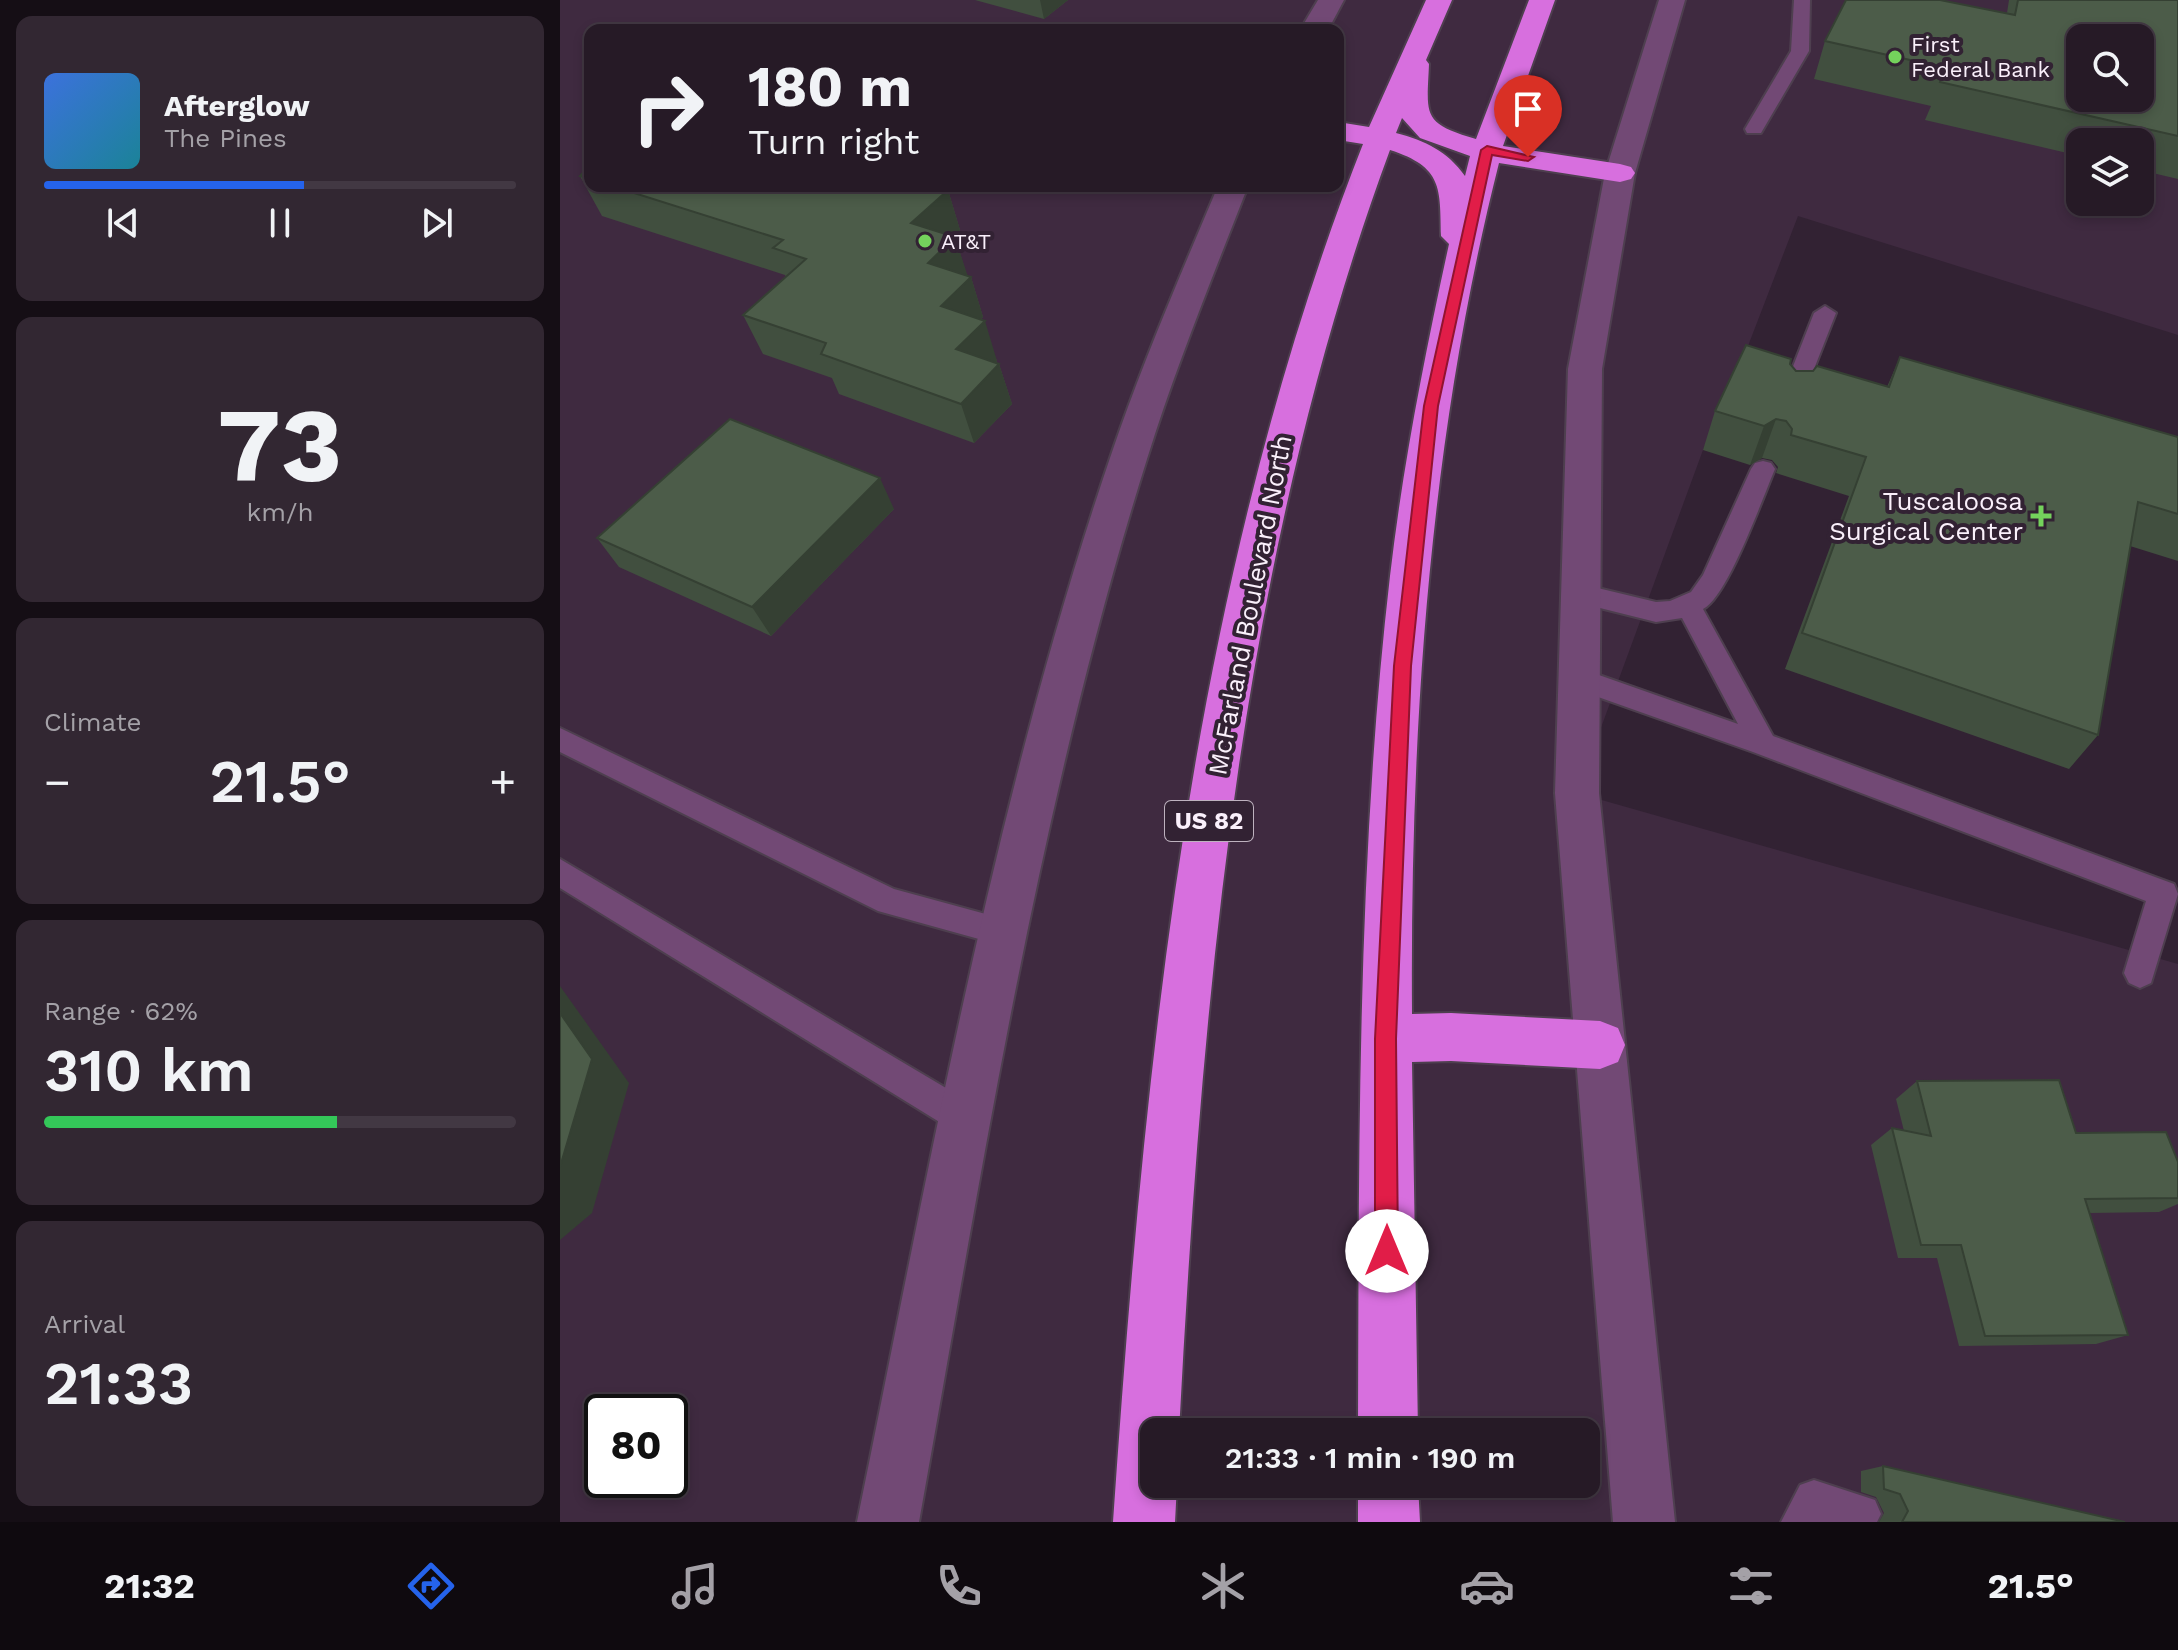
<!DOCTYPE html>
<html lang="en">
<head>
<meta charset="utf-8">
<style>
  body { margin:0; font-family:"Work Sans",sans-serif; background:#322732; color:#f1f3f6; height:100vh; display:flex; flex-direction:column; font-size:30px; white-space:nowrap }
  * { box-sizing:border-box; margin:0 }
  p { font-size:26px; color:#a4a1a7 }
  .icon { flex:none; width:44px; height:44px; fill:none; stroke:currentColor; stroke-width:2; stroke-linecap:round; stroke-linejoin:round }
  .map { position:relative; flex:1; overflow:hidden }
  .details { display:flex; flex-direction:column; gap:16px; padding:16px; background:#150e15; width:560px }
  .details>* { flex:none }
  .hud { position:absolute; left:24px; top:24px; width:760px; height:168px; border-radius:16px; box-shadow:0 4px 12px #0003,0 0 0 2px #423843; background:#261a26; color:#f1f3f6; overflow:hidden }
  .buttons { position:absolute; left:1506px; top:24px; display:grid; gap:16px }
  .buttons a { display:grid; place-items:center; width:88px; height:88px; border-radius:16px; background:#261a26; box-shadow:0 4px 12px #0003,0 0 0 2px #423843; font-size:40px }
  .speed { position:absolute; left:24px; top:1394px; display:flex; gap:16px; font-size:40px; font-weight:700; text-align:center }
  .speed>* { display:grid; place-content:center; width:104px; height:104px; border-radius:50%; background:#261a26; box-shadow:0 4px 12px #0003,0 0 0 2px #423843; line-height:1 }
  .speed .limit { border:4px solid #111; border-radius:12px; background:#fff; color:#111 }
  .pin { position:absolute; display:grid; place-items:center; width:68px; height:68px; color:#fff; margin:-82px -34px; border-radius:50% 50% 50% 0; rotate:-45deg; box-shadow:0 0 8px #0007 }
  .pin .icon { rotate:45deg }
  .me { position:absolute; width:88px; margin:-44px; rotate:0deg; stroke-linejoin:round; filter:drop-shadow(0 0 6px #0008) }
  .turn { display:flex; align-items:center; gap:28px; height:168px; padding:0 32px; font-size:36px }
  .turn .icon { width:104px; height:104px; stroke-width:2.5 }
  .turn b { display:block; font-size:56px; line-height:68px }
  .big { font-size:60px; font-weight:600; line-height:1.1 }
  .details .tile { flex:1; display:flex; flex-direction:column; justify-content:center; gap:12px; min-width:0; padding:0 28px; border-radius:16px; background:#322732 }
  .details .dial { align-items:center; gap:0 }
  .dial b { font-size:104px; line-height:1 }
  .song { display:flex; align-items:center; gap:24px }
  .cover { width:96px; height:96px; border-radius:12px; background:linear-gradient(135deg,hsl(220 70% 55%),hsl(190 70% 35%)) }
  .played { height:8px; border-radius:4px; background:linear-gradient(90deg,#2563eb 55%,#423843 55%) }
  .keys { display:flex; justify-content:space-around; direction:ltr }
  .heat { display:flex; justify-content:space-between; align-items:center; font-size:44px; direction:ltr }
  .charge { height:12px; border-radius:6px; background:linear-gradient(90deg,#34c759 62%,#423843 0) }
  .trip { position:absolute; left:580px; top:1418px; width:460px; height:80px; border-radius:16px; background:#261a26; box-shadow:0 4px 12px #0003,0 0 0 2px #423843; font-weight:600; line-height:80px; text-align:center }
  .tabs { display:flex; height:128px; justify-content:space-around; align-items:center; background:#0f0a0f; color:#a4a1a7 }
  .tabs .icon { width:56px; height:56px }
  .tabs .active { color:#2563eb }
  .tabs b { font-size:36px; color:#f1f3f6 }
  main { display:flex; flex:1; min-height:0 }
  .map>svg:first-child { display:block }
  .built { fill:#3f2a40; fill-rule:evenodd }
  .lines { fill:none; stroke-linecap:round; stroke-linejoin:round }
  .lane-casing { stroke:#4e3f4f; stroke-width:4 }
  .street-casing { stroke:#4e3f4f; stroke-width:4 }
  .highway-casing { stroke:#4e3f4f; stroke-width:4 }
  .lane { fill:#724975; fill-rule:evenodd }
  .street { fill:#724975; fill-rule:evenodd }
  .highway { fill:#d76fde; fill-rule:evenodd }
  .wall { fill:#414f3f }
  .shaded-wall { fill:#354033 }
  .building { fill:#4c5c49; stroke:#354033; stroke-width:2; fill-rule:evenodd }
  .route { fill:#e11d48; stroke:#92132f; stroke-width:2 }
  .poi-dot { fill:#74d25c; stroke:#322233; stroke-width:3 }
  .labels { text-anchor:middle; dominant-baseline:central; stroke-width:8; stroke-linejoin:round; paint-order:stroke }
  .far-poi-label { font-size:22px; fill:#faf0fb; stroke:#322233; text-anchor:start }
  .shield { fill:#322233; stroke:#beb2bf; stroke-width:2 }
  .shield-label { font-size:24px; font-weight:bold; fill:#faf0fb }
  .poi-label { font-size:26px; fill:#faf0fb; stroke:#322233; text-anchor:end }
  .street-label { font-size:26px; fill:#faf0fb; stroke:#322233 }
</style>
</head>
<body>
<main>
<section class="details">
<div class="tile">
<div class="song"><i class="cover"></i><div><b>Afterglow</b><p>The Pines</p></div></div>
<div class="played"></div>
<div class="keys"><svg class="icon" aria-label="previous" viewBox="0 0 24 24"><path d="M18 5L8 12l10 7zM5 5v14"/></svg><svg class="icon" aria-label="pause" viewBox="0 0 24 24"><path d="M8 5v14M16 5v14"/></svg><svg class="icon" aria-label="next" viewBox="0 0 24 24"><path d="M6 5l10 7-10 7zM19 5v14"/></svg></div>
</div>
<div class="tile dial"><b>73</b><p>km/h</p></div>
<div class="tile"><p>Climate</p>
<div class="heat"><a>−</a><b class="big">21.5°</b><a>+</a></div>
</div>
<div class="tile"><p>Range · 62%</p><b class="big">310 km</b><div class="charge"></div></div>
<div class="tile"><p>Arrival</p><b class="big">21:33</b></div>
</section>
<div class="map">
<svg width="1618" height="1522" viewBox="0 0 1618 1522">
  <rect width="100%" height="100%" fill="#322233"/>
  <!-- built -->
  <path class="built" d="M0,0h1618v335l-380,-119 -65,169 -30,65 -126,343 601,171v558h-1618zM30,30h748v156h-748zM1520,38h60v60h-60zM1520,142h60v60h-60zM42,1412h68v68h-68zM594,1432h432v52h-432z"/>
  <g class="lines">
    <defs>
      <path id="lane" d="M1234,0h16l-1,51 -48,82h-14l-2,-4 46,-78z
        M1265,306l11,7 -35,89 -3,5h-16l-3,-5 35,-89z
        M1203,461l8,2 4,6c-12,28 -48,129 -72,140l70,127 401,148 4,10 -27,89 -11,5 -11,-5 -5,-10 22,-72 -393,-149 -183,-65 -4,-8 4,-8 9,-3 159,56 -56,-106 -26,4 -84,-21 -4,-7 4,-7 9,-3 75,18 14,-1 21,-9 12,-17 48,-106 4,-6z
        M0,728l334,161 121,33 4,10 -4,10 -11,4 -126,-35 -318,-159z
        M0,859l418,248 5,12 -5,12 -12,5 -12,-5 -394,-243z
        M1254,1480l61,20 6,14 -4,8h-96l19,-37z"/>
      <path id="street" d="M758,0h26l-16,30h-28z
        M1099,0h26l-50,173 -33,196 -3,424 76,729h-62l-58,-729 13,-424 37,-196z
        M658,186h30c-35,90 -72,180 -101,273 -109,346 -164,707 -228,1063h-62c73,-356 136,-719 253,-1064 31,-92 70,-182 108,-272z"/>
      <path id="highway" d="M866,0h26l-26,60 3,4c-2,51 -8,59 47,75l53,-139h26l-52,146 117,18 11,3 4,6 -4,6 -11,3 -121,-19c-70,276 -89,567 -87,851l39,-1 149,8 18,7 7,17 -7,17 -18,7 -149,-8 -39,1 6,370h-60c1,-286 -1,-571 32,-856 13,-112 35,-222 59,-332l-8,-8c-1,-48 2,-69 -51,-86 -151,408 -188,850 -211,1282h-25v52h23l-2,38h-62c32,-465 78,-941 250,-1378l-25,-4v-18l31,5zM842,118l18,20 50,18 -5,20c-18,-25 -39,-35 -69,-43z
        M798,1484h60l2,38h-62z"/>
    </defs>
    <!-- lane casing -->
    <use href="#lane" class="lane-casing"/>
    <!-- street casing -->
    <use href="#street" class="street-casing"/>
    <!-- highway casing -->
    <use href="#highway" class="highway-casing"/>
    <!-- lane -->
    <use href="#lane" class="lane"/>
    <!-- street -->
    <use href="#street" class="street"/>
    <!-- highway -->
    <use href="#highway" class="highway"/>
  </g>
  <!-- wall -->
  <path class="wall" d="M415,0h93l-24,19z
    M1449,0h169v179l-38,-9v-28h-60v14l-155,-36 6,-14 -117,-27 11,-38 182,-28z
    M30,165v21h344l14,4 12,40 -7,7h2l12,39 4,1 12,40 -3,3 17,41 -2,2 4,1 13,40 -38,39 -135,-49 -7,-16 -69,-24 -20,-39 43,-38 -1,-2 -183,-59 -22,-40z
    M1340,357l278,80v124l-48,-15 -32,189 -29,34 -284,-100 64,-173 -73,-23 2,-6 -6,-7 -10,-2 -12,7 -47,-15 12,-39 75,-47 6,7 91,16z
    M334,509l-123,127 -152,-69 -22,-29z
    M1357,1081l159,52 102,29v42l-19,8 -70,1 39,122 -32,9 -137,2 -22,-88h-39l-27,-113 21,-17 12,3 -8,-32z
    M1323,1466l242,56h-246l5,-9 -8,-16 -15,-5v-21z"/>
  <!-- shaded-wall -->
  <path class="shaded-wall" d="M480,0h28l-24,19z
    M388,190l12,40 -36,33 -13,-40z
    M395,237l13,40 -40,-14z
    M411,277l12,40 -29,29 -13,-40z
    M425,321l12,40 -27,28 -14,-40z
    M439,364l13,40 -38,39 -13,-39z
    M1216,419l-14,39 -12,7 14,-39z
    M320,478l14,31 -123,127 -19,-29z
    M0,986l69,97 -37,130 -32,27z"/>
  <!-- building -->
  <path class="building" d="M1286,0h94l75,15 3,-15h160v136l-238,-54 6,-14 -121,-27zM1520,38h60v60h-60z
    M30,165v14l-10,-3z
    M52,186h322l14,4 -37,33 44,14 -27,26 43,14 -30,29 44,15 -29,28 43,15 -38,40 -140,-50 5,-11 -83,-28 63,-56 -33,-11 10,-8z
    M1186,345l45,14 -1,5 6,7h17l4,-5 72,21 11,-30 278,80v77l-40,-12 -40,233 -296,-102 64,-176 -75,-22 1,-6 -6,-8 -10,-2 -12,7 -49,-15z
    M170,419l150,59 -128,129 -155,-69z
    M0,1013l32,46 -32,108z
    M1499,1080l17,53 90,-1 12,30v36l-93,1 43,136 -143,1 -24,-91h-40l-29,-117 39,8 -14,-55z
    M1323,1466l242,56h-223l6,-11 -8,-17 -16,-5z"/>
  <!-- route -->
  <path class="route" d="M927,146l47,11 -6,4 -36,-6 -54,251 -27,260 -15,373 2,212 -3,8 -8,3 -8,-3 -4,-8v-212l19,-373 30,-260 57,-256z"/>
  <!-- markers -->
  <g class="poi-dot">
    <circle cx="1335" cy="57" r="8"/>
    <circle cx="365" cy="241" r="8"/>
    <path d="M1477 504h8v8h8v8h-8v8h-8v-8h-8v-8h8z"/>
  </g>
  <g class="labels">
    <!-- far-poi labels -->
    <g class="far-poi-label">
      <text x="1351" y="44">First<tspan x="1351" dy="25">Federal Bank</tspan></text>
      <text x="381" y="241">AT&amp;T</text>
    </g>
    <!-- shield labels -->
    <rect class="shield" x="605" y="801" width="88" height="40" rx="6"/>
    <g class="shield-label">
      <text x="649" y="821">US 82</text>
    </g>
    <!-- poi labels -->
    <g class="poi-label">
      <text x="1463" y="501">Tuscaloosa<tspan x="1463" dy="30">Surgical Center</tspan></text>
    </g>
    <!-- street labels -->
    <g class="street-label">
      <text transform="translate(690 605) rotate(-79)">McFarland Boulevard North</text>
    </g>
  </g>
</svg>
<div class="buttons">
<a><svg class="icon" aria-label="search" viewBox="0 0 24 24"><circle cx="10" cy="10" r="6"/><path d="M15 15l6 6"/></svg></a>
<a><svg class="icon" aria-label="layers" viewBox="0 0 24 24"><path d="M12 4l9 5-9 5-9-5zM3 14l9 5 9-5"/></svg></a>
</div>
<div class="speed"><div class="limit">80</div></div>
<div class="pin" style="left:968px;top:157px;background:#d93025"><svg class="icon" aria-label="arrive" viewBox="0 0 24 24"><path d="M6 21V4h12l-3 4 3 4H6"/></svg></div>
<svg class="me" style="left:827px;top:1251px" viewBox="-20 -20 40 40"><circle r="19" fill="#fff"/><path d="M0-13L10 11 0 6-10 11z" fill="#e11d48"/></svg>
<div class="trip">21:33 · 1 min · 190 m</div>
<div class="hud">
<div class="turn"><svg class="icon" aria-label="right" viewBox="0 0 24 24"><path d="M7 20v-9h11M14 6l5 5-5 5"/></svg><div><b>180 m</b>Turn right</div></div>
</div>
</div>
</main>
<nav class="tabs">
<b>21:32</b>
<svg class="icon active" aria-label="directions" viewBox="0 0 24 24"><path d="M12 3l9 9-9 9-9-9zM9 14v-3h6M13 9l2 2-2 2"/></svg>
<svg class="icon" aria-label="music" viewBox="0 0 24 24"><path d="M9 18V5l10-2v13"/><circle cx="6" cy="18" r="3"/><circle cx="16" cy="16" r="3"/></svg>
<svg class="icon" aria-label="phone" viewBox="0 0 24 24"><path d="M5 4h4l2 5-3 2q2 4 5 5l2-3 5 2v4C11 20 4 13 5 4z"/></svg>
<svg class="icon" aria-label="climate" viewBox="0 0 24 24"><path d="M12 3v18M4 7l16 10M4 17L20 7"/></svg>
<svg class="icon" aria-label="car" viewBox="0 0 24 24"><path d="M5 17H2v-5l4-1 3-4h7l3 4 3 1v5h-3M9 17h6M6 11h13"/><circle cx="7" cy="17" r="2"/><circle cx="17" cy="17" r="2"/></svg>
<svg class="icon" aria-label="filters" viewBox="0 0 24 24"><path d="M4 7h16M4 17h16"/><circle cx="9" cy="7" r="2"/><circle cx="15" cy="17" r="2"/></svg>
<b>21.5°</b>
</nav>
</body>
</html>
